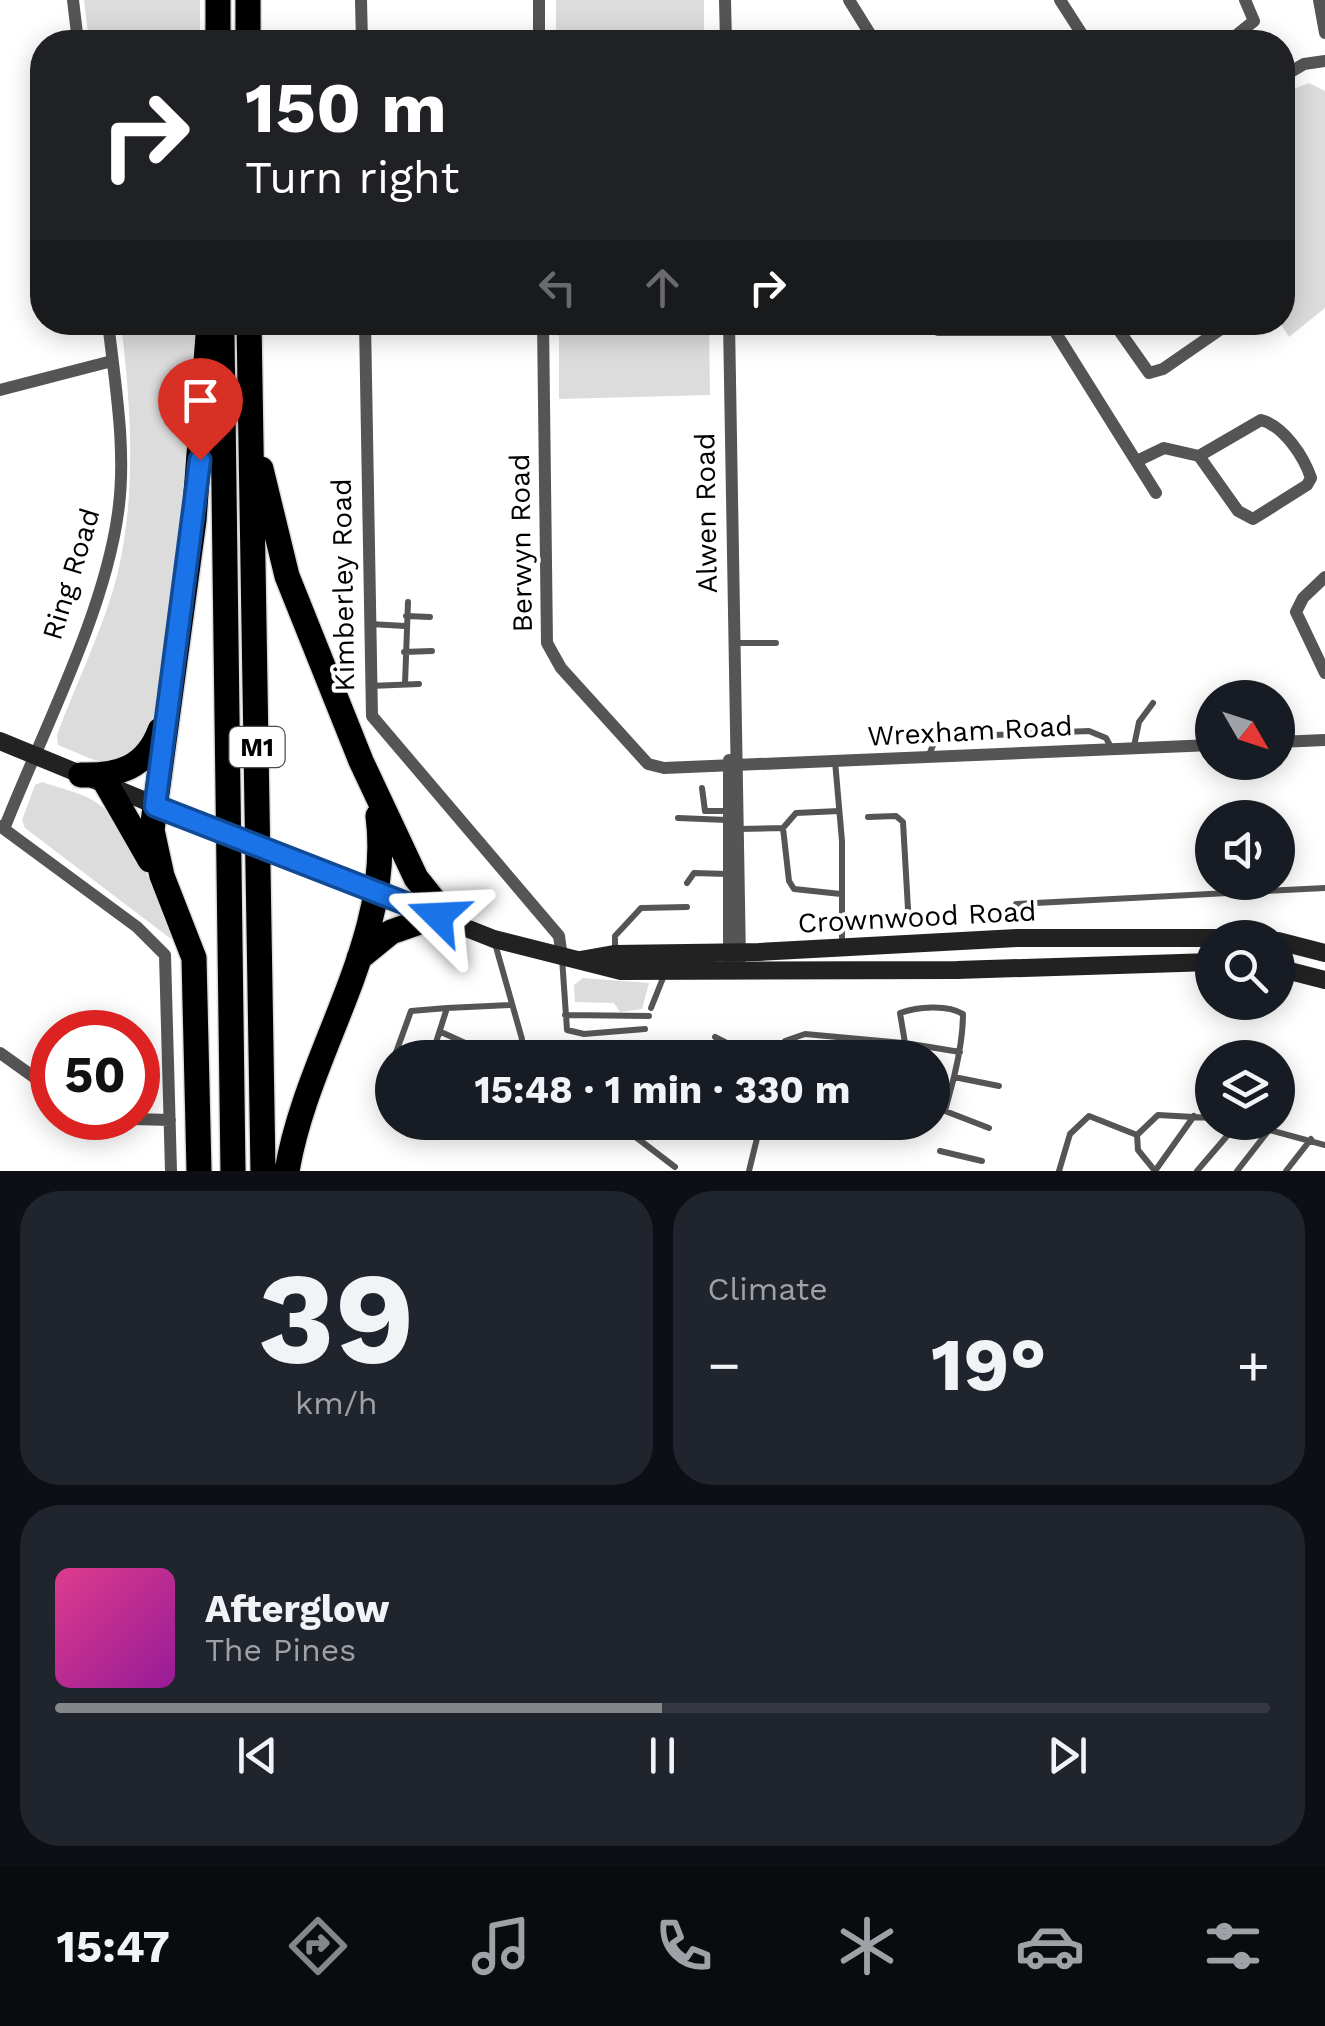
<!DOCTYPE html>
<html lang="en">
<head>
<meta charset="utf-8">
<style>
  body { margin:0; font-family:"Work Sans",sans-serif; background:#20242c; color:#f1f3f6; height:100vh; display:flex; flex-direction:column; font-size:38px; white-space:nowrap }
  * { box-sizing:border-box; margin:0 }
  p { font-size:32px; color:#9ea1a6 }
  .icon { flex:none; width:55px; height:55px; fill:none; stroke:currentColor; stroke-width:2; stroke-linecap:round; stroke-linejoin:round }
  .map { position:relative; height:1171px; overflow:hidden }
  .side { display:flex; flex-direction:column; gap:20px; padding:20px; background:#0d0f14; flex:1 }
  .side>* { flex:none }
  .guide { position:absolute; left:30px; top:30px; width:1265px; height:305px; border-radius:40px; box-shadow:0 5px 25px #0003; background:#202124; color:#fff; overflow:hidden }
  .needle { width:65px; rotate:129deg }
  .buttons { position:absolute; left:1195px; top:680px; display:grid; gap:20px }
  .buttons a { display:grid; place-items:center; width:100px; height:100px; border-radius:50%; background:#171b24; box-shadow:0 5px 25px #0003; font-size:50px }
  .speed { position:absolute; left:30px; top:1010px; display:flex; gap:20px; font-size:50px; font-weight:700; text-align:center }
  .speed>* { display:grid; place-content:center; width:130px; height:130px; border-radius:50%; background:#171b24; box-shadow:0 5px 25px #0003; line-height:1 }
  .speed .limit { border:15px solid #d22; background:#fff; color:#111 }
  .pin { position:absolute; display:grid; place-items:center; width:85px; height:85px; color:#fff; margin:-102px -42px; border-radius:50% 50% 50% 0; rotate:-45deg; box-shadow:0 0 10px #0007 }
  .pin .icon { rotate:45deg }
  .me { position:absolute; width:110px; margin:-55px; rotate:291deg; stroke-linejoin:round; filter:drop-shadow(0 0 8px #0008) }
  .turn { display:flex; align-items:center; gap:35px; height:210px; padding:0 50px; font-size:45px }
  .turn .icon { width:130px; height:130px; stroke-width:2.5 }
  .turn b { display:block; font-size:70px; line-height:85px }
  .lanes { display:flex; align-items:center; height:95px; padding:0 50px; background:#0003; justify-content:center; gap:50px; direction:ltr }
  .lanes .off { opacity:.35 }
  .big { font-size:75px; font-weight:700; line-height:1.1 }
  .side .widget { flex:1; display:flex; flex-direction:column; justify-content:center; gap:15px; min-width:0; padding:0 35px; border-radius:40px; background:#20242c }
  .side .dial { align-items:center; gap:0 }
  .dial b { font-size:130px; line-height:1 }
  .song { display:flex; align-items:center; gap:30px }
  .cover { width:120px; height:120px; border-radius:15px; background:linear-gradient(135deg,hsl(330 70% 55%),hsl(300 70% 35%)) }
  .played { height:10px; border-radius:5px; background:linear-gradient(90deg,#858687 50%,#363941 50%) }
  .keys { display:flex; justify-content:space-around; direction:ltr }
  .heat { display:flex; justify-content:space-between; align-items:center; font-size:55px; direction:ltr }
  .side .tiles { flex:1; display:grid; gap:20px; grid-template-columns:1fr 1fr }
  .widget:last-child { grid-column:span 2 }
  .trip { position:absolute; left:375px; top:1040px; width:575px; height:100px; border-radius:50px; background:#171b24; box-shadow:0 5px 25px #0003; font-weight:700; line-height:100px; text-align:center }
  .tabs { display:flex; height:160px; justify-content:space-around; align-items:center; background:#090b0e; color:#9ea1a6 }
  .tabs .icon { width:70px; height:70px }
  .tabs .selected { color:#858687 }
  .tabs b { font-size:45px; color:#f1f3f6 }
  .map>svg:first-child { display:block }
  .green { fill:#dcdcdc }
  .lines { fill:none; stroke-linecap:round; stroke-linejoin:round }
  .motorway-casing { stroke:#dbdbdb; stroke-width:28 }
  .service { stroke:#555; stroke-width:6 }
  .minor { stroke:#555; stroke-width:12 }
  .secondary { stroke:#222; stroke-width:18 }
  .motorway { stroke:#000; stroke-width:25 }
  .secondary-bridge { stroke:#222; stroke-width:18 }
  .route-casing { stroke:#114b97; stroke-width:25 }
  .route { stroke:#1a73e8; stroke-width:18 }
  .labels { text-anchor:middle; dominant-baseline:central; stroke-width:8; stroke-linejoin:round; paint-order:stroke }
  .shield { fill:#fff; stroke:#4c4c4c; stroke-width:2.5 }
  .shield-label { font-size:25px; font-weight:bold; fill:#000 }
  .street-label { font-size:28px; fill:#000; stroke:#fff }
</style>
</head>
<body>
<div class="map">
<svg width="1325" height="1171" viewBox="0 0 1325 1171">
  <rect width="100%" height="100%" fill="#fff"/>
  <!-- green -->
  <path class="green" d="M84,0h116v42h-111z
    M556,0h148v42h-148z
    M1309,83l16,8v217l-36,29 -9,-14 3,-230z
    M121,323h76v83l-43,316 -7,21 -33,19 -20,-2 -36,-15 -1,-10c19,-52 46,-105 60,-159 20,-84 14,-168 4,-253z
    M559,323h150l1,72 -151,4z
    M42,782c17,6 37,10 52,19 37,23 65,101 81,141l-150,-114 -3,-8 13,-35z
    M583,978l66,5 -7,26 -22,3 -6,-9 -39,-1 -1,-17z"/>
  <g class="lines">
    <defs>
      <path id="motorway" d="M218,0v42
        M248,42v-42
        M249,322l14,849
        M222,336l11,835
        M261,469l26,107 74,185 55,117 35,44
        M81,775c37,1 65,-7 79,-45
        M107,785l43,75
        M359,958l32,-26 46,-16
        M199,1171l-5,-213 -32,-82 -10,-46 42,-310 15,-198
        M287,1171c20,-120 107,-231 91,-355"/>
    </defs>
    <!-- motorway casing -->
    <use href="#motorway" class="motorway-casing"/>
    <!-- service -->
    <path class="service" d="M406,616l24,1
      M370,624l35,2
      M733,643h43
      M404,652l28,-1
      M405,684l3,-82
      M370,686l49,-2
      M1134,746l5,-24 14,-19
      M928,757l6,-14 12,-6 143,-6 17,7 6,11
      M835,761l7,80v102
      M702,788l3,23h23
      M868,817l28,-1 7,6 5,87
      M678,818l49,2
      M783,828l6,53 5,8 47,5
      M737,829l46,-1 13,-15 43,-2
      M687,883l7,-10 33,1
      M1016,904l309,-16
      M494,940l28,99 -4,19
      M615,950v-14l26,-28 46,-1
      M562,958l5,72 17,4 61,-5
      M651,1008l14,-35
      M565,1015l84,1
      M441,1032l57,26
      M715,1037l10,5
      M394,1058l17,-47 36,-3
      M431,1058l16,-50 63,-3
      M777,1058l8,-17 20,-7 98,9
      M392,1061l-6,20 6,9
      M954,1077c5,-21 9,-42 9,-63 -16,-10 -46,-7 -63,-1l5,30 55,9
      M616,1122l59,45
      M1240,1122l85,23
      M989,1128l-44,-17 9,-34 45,9
      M1137,1135l21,-20 54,3
      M940,1151l42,10
      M749,1171l12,-49
      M1059,1171l11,-37 19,-18 48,19 1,15 17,21
      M1155,1171l39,-55
      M1197,1171l42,-49
      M1237,1171l32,-41
      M1286,1171l25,-32"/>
    <!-- minor -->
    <path class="minor" d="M73,0l5,42
      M361,0l1,42
      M539,0v42
      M725,0l1,42
      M849,0l26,42
      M1060,0l27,42
      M1319,0l6,33
      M1228,42l26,-21 -9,-21
      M1282,77l22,-13 21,-3
      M365,322l7,394 187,220 3,21
      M543,322l4,321 14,25 87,96 16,4 548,-23
      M729,322l11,638
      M923,322l15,8h115
      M1049,322l107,171
      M1113,322l36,51 14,-4 68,-47
      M0,390l112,-29
      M1137,461l27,-13 35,8 39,55 15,8 54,-34 4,-7c-7,-21 -27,-52 -50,-58l-62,36
      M1325,577l-22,21 -7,14 29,61
      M1278,742l47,-2
      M0,826l137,101 28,28 6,216
      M4,829c38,-97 100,-214 114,-316 9,-62 -3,-129 -10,-191
      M729,960v-200
      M0,1053l52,37
      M96,1118l74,2"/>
    <!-- secondary -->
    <path class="secondary" d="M0,741l194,80
      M269,850l225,89 127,32 336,-1 255,-8
      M1278,941l47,12
      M580,960l34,-6 145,-2 258,-14h241
      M1278,968l47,12"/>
    <!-- motorway -->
    <use href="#motorway" class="motorway"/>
    <!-- secondary-bridge -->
    <path class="secondary-bridge" d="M194,821l75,29"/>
  </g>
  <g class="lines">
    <defs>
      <path id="route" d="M200,460l-45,346 283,110"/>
    </defs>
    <!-- route casing -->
    <use href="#route" class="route-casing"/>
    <!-- route -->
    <use href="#route" class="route"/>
  </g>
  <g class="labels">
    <!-- shield labels -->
    <rect class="shield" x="229.5" y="727" width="55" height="40" rx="8"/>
    <g class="shield-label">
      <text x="257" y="747">M1</text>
    </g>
    <!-- street labels -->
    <g class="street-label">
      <text transform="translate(706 513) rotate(-91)">Alwen Road</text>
      <text transform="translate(521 543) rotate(-91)">Berwyn Road</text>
      <text transform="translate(71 574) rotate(-73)">Ring Road</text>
      <text transform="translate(343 585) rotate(-91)">Kimberley Road</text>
      <text transform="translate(970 731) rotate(-3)">Wrexham Road</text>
      <text transform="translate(917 917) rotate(-3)">Crownwood Road</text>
    </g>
  </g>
</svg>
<div class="buttons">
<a><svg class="needle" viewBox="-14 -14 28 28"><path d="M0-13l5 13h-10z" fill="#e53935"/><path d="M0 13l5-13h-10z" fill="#9ea1a6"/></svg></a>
<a><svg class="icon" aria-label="sound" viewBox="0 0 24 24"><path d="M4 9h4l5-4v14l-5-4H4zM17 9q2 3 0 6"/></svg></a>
<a><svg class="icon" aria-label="search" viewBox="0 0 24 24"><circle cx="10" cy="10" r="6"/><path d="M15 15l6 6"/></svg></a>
<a><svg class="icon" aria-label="layers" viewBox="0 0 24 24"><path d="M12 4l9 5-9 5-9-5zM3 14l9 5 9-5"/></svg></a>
</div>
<div class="speed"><div class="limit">50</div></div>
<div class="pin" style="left:200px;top:460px;background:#d93025"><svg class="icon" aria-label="arrive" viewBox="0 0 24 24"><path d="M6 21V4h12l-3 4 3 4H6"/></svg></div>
<svg class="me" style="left:438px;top:916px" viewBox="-20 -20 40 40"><path d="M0-17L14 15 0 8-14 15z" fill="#1a73e8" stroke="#fff" stroke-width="4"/></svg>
<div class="trip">15:48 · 1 min · 330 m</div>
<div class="guide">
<div class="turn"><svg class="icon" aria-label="right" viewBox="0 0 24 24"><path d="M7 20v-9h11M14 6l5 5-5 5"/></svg><div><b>150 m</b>Turn right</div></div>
<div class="lanes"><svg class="icon off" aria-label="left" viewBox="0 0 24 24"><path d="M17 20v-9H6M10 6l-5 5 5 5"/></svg><svg class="icon off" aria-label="ahead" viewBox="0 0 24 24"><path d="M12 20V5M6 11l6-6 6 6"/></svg><svg class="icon" aria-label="right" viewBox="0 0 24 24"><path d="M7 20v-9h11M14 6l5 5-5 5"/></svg></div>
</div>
</div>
<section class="side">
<div class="tiles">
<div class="widget dial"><b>39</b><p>km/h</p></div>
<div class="widget"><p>Climate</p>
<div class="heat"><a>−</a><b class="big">19°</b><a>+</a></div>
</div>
<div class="widget">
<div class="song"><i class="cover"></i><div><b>Afterglow</b><p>The Pines</p></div></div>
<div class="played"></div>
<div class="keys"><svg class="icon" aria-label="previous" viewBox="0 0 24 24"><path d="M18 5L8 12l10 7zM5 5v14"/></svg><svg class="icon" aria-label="pause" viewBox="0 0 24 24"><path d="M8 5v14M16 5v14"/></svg><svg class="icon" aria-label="next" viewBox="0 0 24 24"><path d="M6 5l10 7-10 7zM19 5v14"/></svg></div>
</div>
</div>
</section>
<nav class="tabs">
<b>15:47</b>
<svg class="icon selected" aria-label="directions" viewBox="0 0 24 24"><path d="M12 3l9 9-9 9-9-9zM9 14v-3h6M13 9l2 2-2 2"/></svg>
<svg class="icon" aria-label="music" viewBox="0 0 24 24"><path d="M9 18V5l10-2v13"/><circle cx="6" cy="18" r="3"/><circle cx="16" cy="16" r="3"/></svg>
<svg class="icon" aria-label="phone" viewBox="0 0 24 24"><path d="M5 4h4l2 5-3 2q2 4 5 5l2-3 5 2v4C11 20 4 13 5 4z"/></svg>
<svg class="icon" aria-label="climate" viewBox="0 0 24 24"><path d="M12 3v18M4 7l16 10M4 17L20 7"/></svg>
<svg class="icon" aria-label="car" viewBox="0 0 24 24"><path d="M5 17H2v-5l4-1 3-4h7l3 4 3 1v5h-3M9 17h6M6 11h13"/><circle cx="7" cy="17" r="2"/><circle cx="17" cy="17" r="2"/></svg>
<svg class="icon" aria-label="filters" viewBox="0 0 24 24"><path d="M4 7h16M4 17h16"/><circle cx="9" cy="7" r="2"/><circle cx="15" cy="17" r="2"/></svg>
</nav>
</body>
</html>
